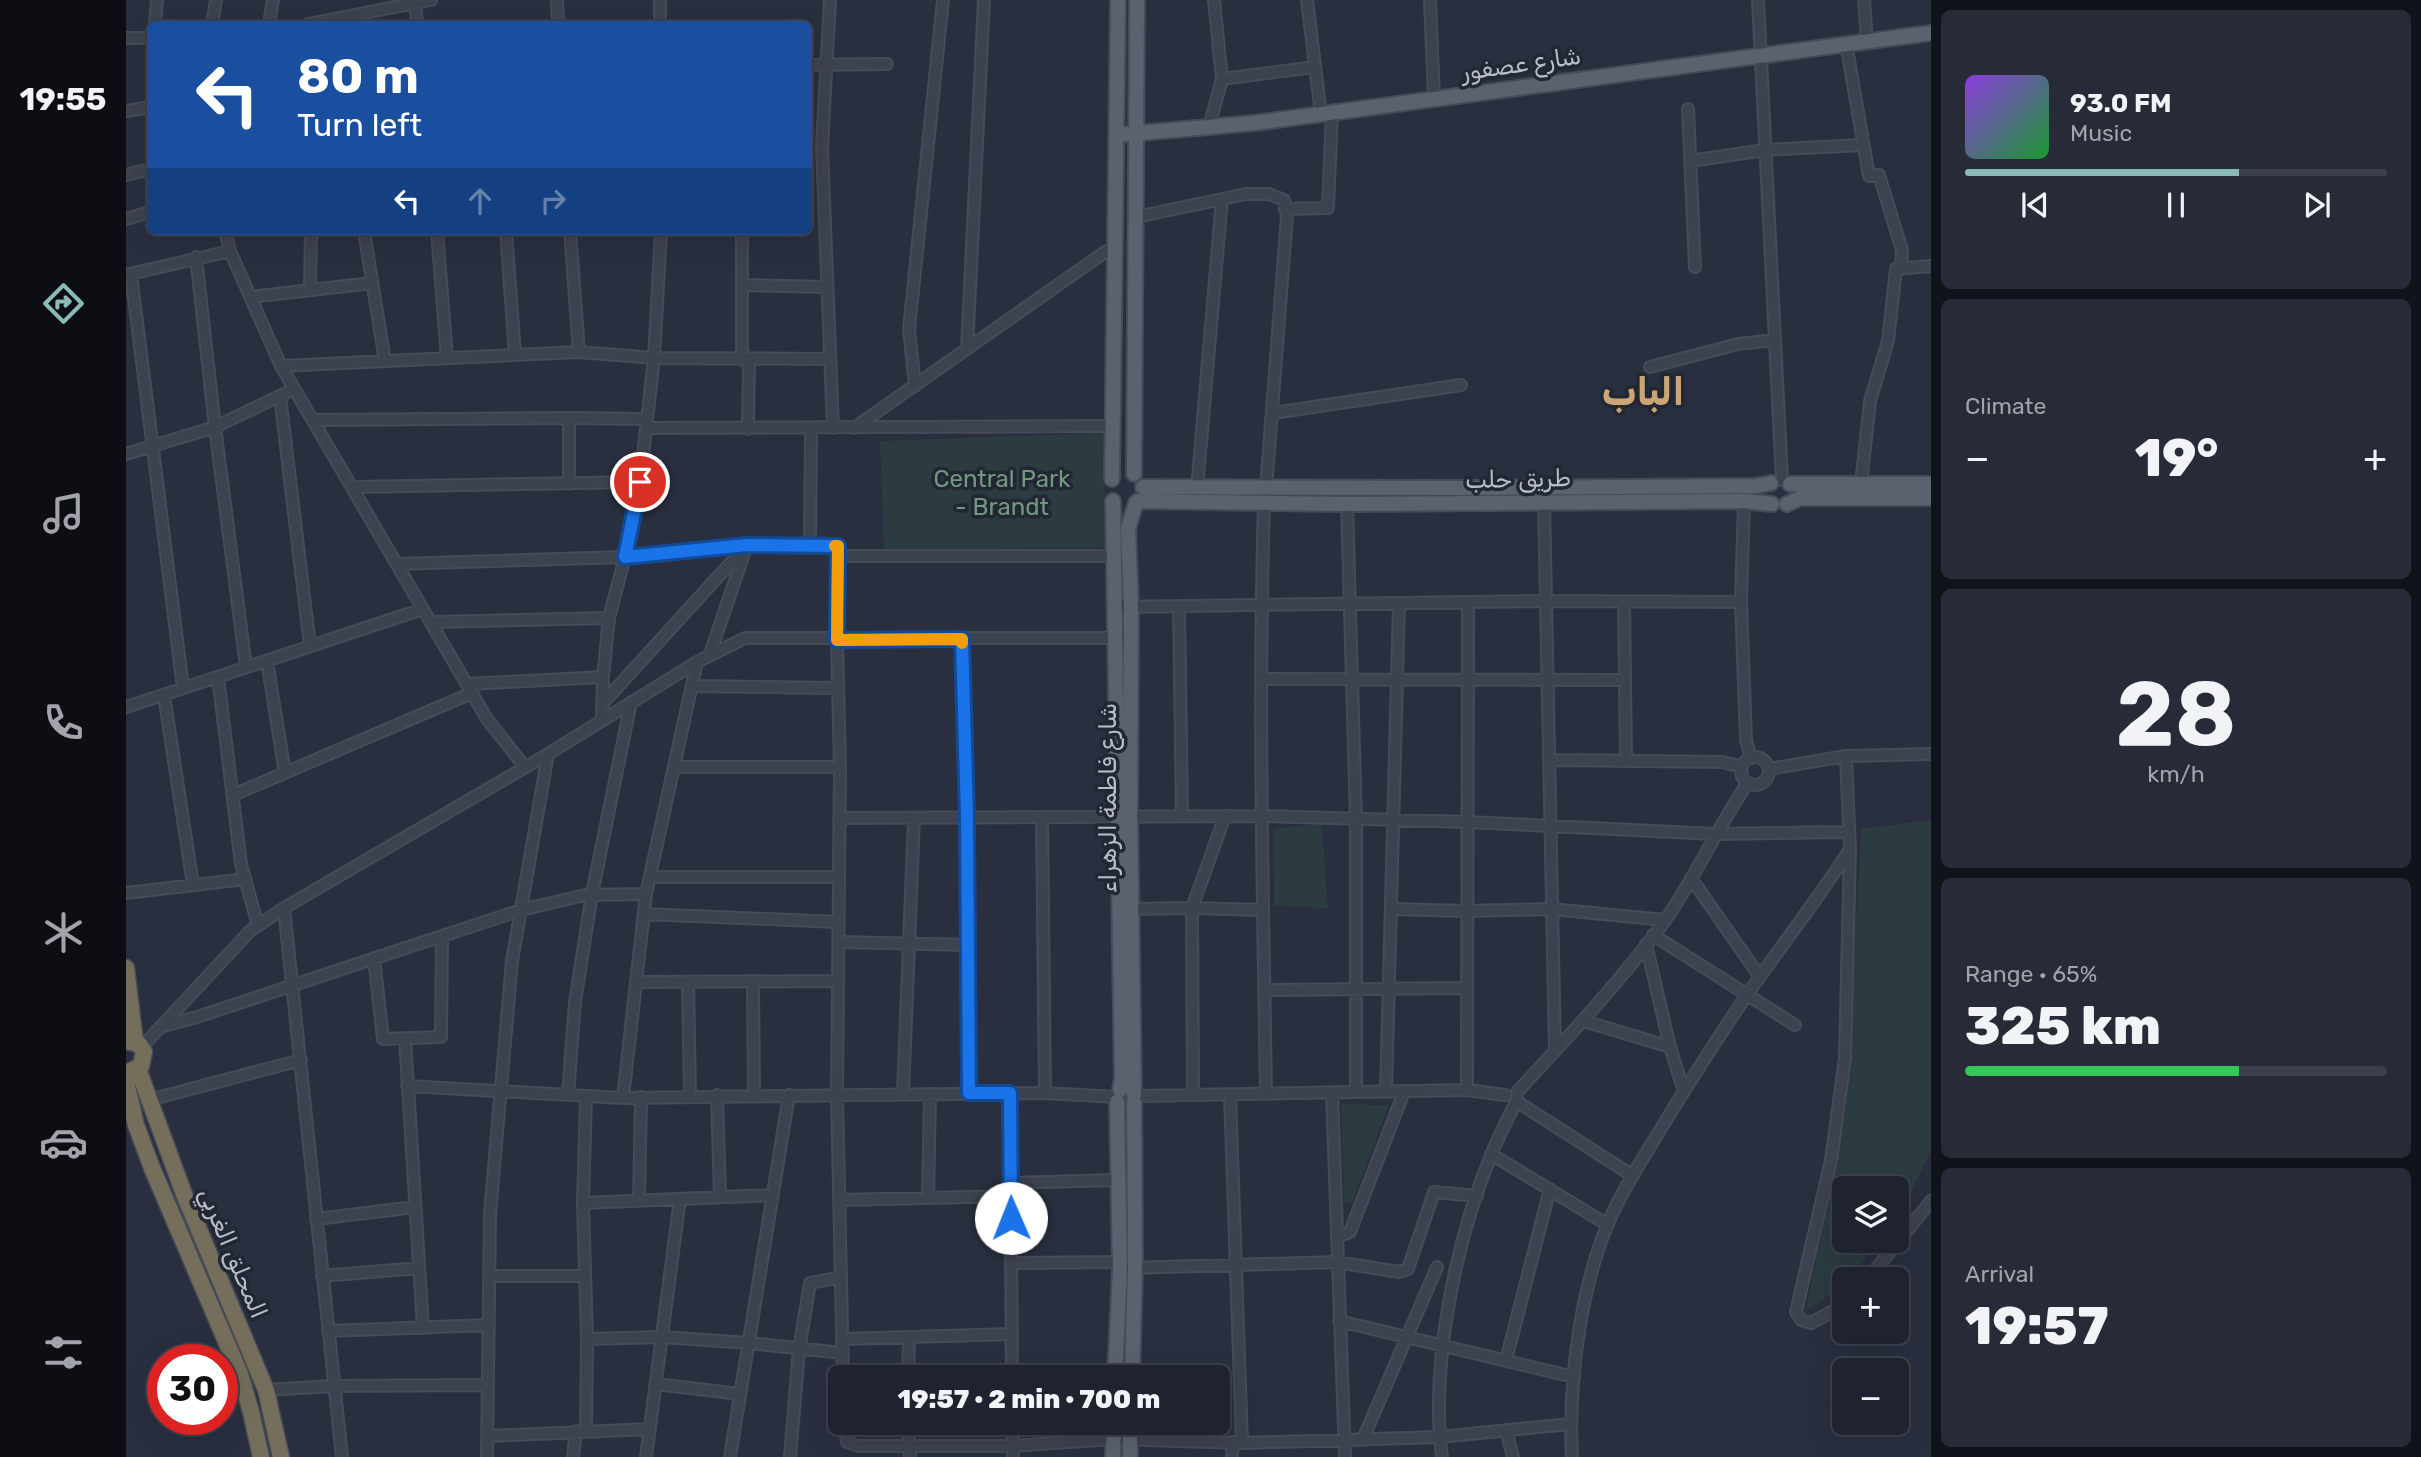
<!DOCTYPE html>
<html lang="en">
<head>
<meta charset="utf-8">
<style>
  body { margin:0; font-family:Rubik,"Noto Sans Arabic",sans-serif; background:#272b37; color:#f1f3f6; height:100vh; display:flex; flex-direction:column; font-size:26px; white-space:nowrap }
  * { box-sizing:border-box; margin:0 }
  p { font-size:23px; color:#a1a4aa }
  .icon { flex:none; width:38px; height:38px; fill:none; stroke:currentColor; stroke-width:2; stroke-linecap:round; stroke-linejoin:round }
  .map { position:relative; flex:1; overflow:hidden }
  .sheet { display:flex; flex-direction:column; gap:10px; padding:10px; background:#11131a; width:490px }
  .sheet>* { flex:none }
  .banner { position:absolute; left:21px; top:21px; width:665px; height:214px; border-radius:10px; box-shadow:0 7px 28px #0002,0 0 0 2px #3c404b; background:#1a4fa0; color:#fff; overflow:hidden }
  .fabs { position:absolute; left:1706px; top:1176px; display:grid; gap:14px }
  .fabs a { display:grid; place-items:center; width:77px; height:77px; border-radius:10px; background:#1f232f; box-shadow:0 7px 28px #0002,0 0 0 2px #3c404b; font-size:35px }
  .speed { position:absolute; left:21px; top:1344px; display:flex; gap:14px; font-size:35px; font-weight:700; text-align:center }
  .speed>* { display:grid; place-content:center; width:91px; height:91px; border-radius:50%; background:#1f232f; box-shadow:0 7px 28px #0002,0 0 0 2px #3c404b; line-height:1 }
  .speed .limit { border:10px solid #d22; background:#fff; color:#111 }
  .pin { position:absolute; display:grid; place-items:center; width:60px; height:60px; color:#fff; margin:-30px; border:4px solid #fff; border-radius:50%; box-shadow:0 2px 7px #0007 }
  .me { position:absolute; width:77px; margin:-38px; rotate:359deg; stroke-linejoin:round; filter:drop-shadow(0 0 5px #0008) }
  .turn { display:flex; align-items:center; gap:24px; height:147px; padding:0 35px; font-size:32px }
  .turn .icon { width:91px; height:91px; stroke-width:2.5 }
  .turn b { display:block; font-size:49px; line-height:60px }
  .lanes { display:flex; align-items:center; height:66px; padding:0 35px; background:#0003; justify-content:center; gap:35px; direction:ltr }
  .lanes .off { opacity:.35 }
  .big { font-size:52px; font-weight:800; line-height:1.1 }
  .sheet .widget { flex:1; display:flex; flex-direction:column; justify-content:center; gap:10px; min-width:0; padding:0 24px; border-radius:10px; background:#272b37 }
  .sheet .dial { align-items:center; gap:0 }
  .dial b { font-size:91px; line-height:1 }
  .song { display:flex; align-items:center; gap:21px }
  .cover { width:84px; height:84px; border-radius:10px; background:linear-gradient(135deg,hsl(270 70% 55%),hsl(130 70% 35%)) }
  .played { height:7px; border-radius:4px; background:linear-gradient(90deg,#8bbbb9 65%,#3c404b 65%) }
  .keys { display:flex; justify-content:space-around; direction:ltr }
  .heat { display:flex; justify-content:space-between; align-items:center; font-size:38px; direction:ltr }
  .charge { height:10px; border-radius:5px; background:linear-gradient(90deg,#34c759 65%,#3c404b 0) }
  .trip { position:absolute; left:702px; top:1365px; width:402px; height:70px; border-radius:10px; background:#1f232f; box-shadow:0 7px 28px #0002,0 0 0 2px #3c404b; font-weight:800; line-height:70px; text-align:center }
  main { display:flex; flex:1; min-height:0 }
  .tabs { display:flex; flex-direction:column; width:126px; justify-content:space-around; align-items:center; background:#0c0e13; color:#a1a4aa }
  .tabs .icon { width:49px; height:49px }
  .tabs .selected { color:#8bbbb9 }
  .tabs b { font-size:32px; color:#f1f3f6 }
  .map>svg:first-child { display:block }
  .green { fill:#2b3b40 }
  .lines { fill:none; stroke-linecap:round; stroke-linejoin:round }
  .minor-casing { stroke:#464b58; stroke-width:14 }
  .major-casing { stroke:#464b58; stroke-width:18 }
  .highway-casing { stroke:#454a56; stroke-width:19 }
  .minor { stroke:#3d424f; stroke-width:10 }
  .major { stroke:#5b616f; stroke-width:14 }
  .highway { stroke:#746e5b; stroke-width:16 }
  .route-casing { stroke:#114b97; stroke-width:18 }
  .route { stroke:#1a73e8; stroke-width:12 }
  .slow { stroke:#f59e0b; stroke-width:12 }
  .labels { text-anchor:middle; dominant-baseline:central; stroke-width:7; stroke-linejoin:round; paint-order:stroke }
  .street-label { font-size:24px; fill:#b9bdc9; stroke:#222734 }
  .park-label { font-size:24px; fill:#739881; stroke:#222734 }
  .town-label { font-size:38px; font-weight:bold; fill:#cba573; stroke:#222734 }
</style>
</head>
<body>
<main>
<nav class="tabs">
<b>19:55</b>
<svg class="icon selected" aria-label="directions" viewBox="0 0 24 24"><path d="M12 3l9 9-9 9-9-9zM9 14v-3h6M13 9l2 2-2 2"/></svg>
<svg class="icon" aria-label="music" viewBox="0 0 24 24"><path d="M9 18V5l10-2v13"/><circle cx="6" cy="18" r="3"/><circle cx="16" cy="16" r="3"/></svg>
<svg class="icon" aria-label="phone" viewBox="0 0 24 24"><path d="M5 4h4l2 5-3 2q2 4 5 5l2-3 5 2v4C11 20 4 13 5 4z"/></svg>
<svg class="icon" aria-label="climate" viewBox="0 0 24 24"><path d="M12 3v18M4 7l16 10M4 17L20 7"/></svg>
<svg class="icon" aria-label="car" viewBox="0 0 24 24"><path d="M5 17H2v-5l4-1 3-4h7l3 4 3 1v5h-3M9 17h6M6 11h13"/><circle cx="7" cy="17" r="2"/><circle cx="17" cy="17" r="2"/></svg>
<svg class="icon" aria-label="filters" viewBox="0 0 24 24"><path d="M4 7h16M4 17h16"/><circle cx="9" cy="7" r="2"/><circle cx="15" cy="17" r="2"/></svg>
</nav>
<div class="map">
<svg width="1805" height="1457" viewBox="0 0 1805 1457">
  <rect width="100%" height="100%" fill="#292f3f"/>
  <!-- green -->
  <path class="green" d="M978,433l1,114 -221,4 -4,-110z
    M1805,820v331l-25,51 -9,12v-26h-53v53h34l-28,38h-6v6l-38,26 40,-204 15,-278z
    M1196,824l6,84 -54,-2 -1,-77z
    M1215,1104l48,1 -37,98 -8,-2z"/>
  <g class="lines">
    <defs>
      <path id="minor" d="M431,0l1,24
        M534,0v24
        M704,0l-8,147 11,281
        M1181,0l14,114
        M1304,0l4,98
        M1632,0l24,480
        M1738,0l3,41
        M289,3l2,21
        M29,24l2,-24
        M86,24l4,-24
        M143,24l4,-24
        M182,24l123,-24
        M0,38h24
        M1720,43l23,133 10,-1 23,75 -1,19
        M682,65l79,-1
        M1096,79l93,-12
        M1562,109l7,158
        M0,111l24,-4
        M1083,127l13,-48 -8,-79
        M1564,161l75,-11 98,-5
        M0,175l24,-6
        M1159,209l43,-1 4,-96
        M1010,217l110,-23h23l15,6 3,16 -21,272
        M0,219l24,-7
        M99,231l5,20 51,115 206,353 38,48
        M238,231l21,130
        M311,231l10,127
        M380,231l9,124
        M444,231l9,121
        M616,231v129
        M5,274l52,414
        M0,275l104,-24
        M616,285l85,2
        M184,290l1,-59
        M125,297l121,-14
        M841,349l17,-349
        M155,366l298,-14 75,6 176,1
        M1524,367l88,-23 37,-4
        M789,386l-6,-57 34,-329
        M154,396l30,250
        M1147,413l188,-28
        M443,418l78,1
        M187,420l256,-2v66
        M520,428l467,-2
        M685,428l-1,117 28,1 -1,94 3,127 -3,327 6,283
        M728,428l251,-176 11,-2
        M622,429l1,-70
        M0,454l89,-27 -19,-170
        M1735,484l9,-83 18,-60 8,-72 35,-3
        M226,487l288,-5
        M1071,488l25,-289
        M1418,501l11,550
        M1618,501l-3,101 5,138 5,18
        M1138,504c-6,196 -1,393 2,590
        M1221,504l9,316v272
        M711,556h277
        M271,564l228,-7 122,-12h63
        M1498,602l2,158
        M1053,606l3,210
        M989,607l432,-6 194,1
        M305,622l178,-4
        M836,639l5,178 2,276
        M584,654l35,-103
        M141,661l18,112
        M120,667l-31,-240 79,-38
        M92,677l23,187 17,62
        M1135,679l364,1
        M341,684l136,-7
        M566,686l145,2
        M38,695l29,190
        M476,704l145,-159
        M0,707l297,-98
        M476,721l1,-44 6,-59 16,-61 15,-75 14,-124 7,-127
        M1615 771a14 14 0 1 1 28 0a14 14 0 1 1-28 0Z
        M1425,760l172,2 18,5
        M549,767h165
        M1643,769l77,-13 85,-2
        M107,795l239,-102
        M1099,816l-33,92 71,2
        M916,817l3,276
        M713,818l422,-2 207,6 247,12 134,-2
        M524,877h189
        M1565,878l69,99
        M0,893l119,-14
        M158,908l58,549
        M1005,909l61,-1 1,187
        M1265,909l76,2 84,-2 114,11
        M518,914l194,8
        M1527,935l142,90
        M712,942l130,3
        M1520,944l24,103 14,45
        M248,958l9,81 58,-2 1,-101
        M510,982l202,-1
        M562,982l2,114
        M627,982l1,113
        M1138,990l203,-2
        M1458,1021l86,26
        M34,1027l37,-10 324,-107 64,-15 61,-1
        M279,1038l18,290
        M16,1047l108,-116 34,-23 264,-154 149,-92 48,-24h386
        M281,1086l216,12 422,-5 71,4
        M1341,1090l1,-488
        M1260,1092l13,-489
        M1391,1092c51,-55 103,-110 147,-170 31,-44 53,-94 83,-138
        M884,1093l2,284
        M1206,1093l13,364
        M777,1094l11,-276
        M442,1095l7,-93 17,-108 39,-192
        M591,1095l3,102
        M1104,1095l12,348
        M1009,1096l332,-6 38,5
        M497,1098l23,-204 51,-232
        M23,1100l152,-40
        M1390,1101l117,75
        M1365,1154l117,71
        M885,1183l107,-3
        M802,1198l2,-104
        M713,1200l172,-4
        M513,1201l2,-104
        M457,1203l190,-8
        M190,1219l99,-12
        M1211,1237l13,-5 54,-140
        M886,1263l107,-1
        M1003,1268l208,-6 62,10 9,-3 26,-77 43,4
        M196,1276l97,-8
        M363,1276h96
        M1742,1279l63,-78
        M1718,1305l-33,18 -10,-3 -5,-8 35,-152 14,-102 5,-209 -4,-93
        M1213,1321l235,56
        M202,1331l160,-6
        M461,1339l75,-2 87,6 93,10
        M716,1339l170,-5
        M1380,1360l44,-171
        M782,1377l1,-40
        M530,1384l84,10
        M140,1390l67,-4 155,-1
        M718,1423l3,19 11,4h155l100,-7 129,4 197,-6 131,-13
        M782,1423l2,34
        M887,1423v34
        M1380,1430l7,27
        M460,1431l1,-92 -4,-136 3,-107
        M362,1436l162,-7
        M1237,1439l74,-172
        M361,1457l3,-243 22,-253 36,-207
        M447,1457l3,-26
        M520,1457l34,-258
        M604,1457l59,-362
        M664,1457l9,-107 11,-67 31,-6
        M1106,1457l1,-15
        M1316,1457c-12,-93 14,-218 50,-304 7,-18 17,-36 25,-54
        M1446,1457c-4,-77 9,-179 43,-249 16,-33 37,-64 56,-96 29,-46 58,-93 90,-137 30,-42 61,-82 89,-126"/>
      <path id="major" d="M991,135l137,-12 677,-90
        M1008,474l3,-474
        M986,479l6,-479
        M1664,484h141
        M1017,487l328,1 285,-2 15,-3
        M987,501l9,576 -2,13
        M1012,501l209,3 397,-3 28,3
        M1661,504l13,-6h131
        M1008,1095l-4,-279 1,-209 -3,-79 8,-25
        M989,1377l5,-108 -3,-167
        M1006,1377l3,-109 -1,-166
        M987,1457l1,-34
        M1004,1457v-34"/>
      <path id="highway" d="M0,968l9,74
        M0,1041l13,3 5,8 -3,14 -10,5
        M12,1069l46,125 82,196 15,67
        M0,1082l10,43 16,43 88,206 11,38 10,45"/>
    </defs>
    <!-- minor casing -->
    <use href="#minor" class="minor-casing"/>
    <!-- major casing -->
    <use href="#major" class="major-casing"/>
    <!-- highway casing -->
    <use href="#highway" class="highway-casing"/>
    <!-- minor -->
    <use href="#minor" class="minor"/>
    <!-- major -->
    <use href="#major" class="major"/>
    <!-- highway -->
    <use href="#highway" class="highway"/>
  </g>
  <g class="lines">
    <defs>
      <path id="route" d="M514,482l-15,75 122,-12 91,1 -1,94 125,-1 5,178 2,276h41l1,125"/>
    </defs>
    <!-- route casing -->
    <use href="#route" class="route-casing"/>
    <!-- route -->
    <use href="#route" class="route"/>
    <!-- slow -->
    <path class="slow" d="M709,546h3l-1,94 125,-1v4"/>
  </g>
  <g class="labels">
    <!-- street labels -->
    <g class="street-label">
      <text transform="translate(1395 64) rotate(-8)">شارع عصفور</text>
      <text transform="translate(1392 479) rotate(-1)">طريق حلب</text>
      <text transform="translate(982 798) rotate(-90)">شارع فاطمة الزهراء</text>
      <text transform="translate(107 1253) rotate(67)">المحلق الغربي</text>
    </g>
    <!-- park labels -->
    <g class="park-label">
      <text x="876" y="479">Central Park<tspan x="876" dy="28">- Brandt</tspan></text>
    </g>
    <!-- town labels -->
    <g class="town-label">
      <text x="1517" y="392">الباب</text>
    </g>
  </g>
</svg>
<div class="fabs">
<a><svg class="icon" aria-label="layers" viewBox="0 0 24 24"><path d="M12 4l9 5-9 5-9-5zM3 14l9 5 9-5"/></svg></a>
<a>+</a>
<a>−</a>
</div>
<div class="speed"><div class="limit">30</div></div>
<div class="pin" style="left:514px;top:482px;background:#d93025"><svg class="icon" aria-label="arrive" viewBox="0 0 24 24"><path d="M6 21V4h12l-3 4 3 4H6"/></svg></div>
<svg class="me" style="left:885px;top:1218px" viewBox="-20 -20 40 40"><circle r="19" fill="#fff"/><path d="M0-13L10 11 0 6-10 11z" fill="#1a73e8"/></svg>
<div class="trip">19:57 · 2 min · 700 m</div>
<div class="banner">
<div class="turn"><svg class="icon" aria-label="left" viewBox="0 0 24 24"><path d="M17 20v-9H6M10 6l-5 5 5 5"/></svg><div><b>80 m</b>Turn left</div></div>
<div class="lanes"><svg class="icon" aria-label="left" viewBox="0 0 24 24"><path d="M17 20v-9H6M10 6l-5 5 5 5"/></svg><svg class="icon off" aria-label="ahead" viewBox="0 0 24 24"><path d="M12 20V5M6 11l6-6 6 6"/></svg><svg class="icon off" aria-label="right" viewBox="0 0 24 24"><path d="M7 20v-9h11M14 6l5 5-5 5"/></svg></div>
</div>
</div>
<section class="sheet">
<div class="widget">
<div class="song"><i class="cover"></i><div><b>93.0 FM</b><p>Music</p></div></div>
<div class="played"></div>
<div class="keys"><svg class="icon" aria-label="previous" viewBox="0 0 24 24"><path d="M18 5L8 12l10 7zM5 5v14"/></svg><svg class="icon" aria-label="pause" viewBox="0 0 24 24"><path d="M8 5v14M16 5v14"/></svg><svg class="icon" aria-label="next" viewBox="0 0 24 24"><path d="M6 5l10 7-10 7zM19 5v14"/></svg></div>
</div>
<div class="widget"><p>Climate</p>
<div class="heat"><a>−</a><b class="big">19°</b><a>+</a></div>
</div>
<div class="widget dial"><b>28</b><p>km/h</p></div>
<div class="widget"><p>Range · 65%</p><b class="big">325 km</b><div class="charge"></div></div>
<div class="widget"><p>Arrival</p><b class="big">19:57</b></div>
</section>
</main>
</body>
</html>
